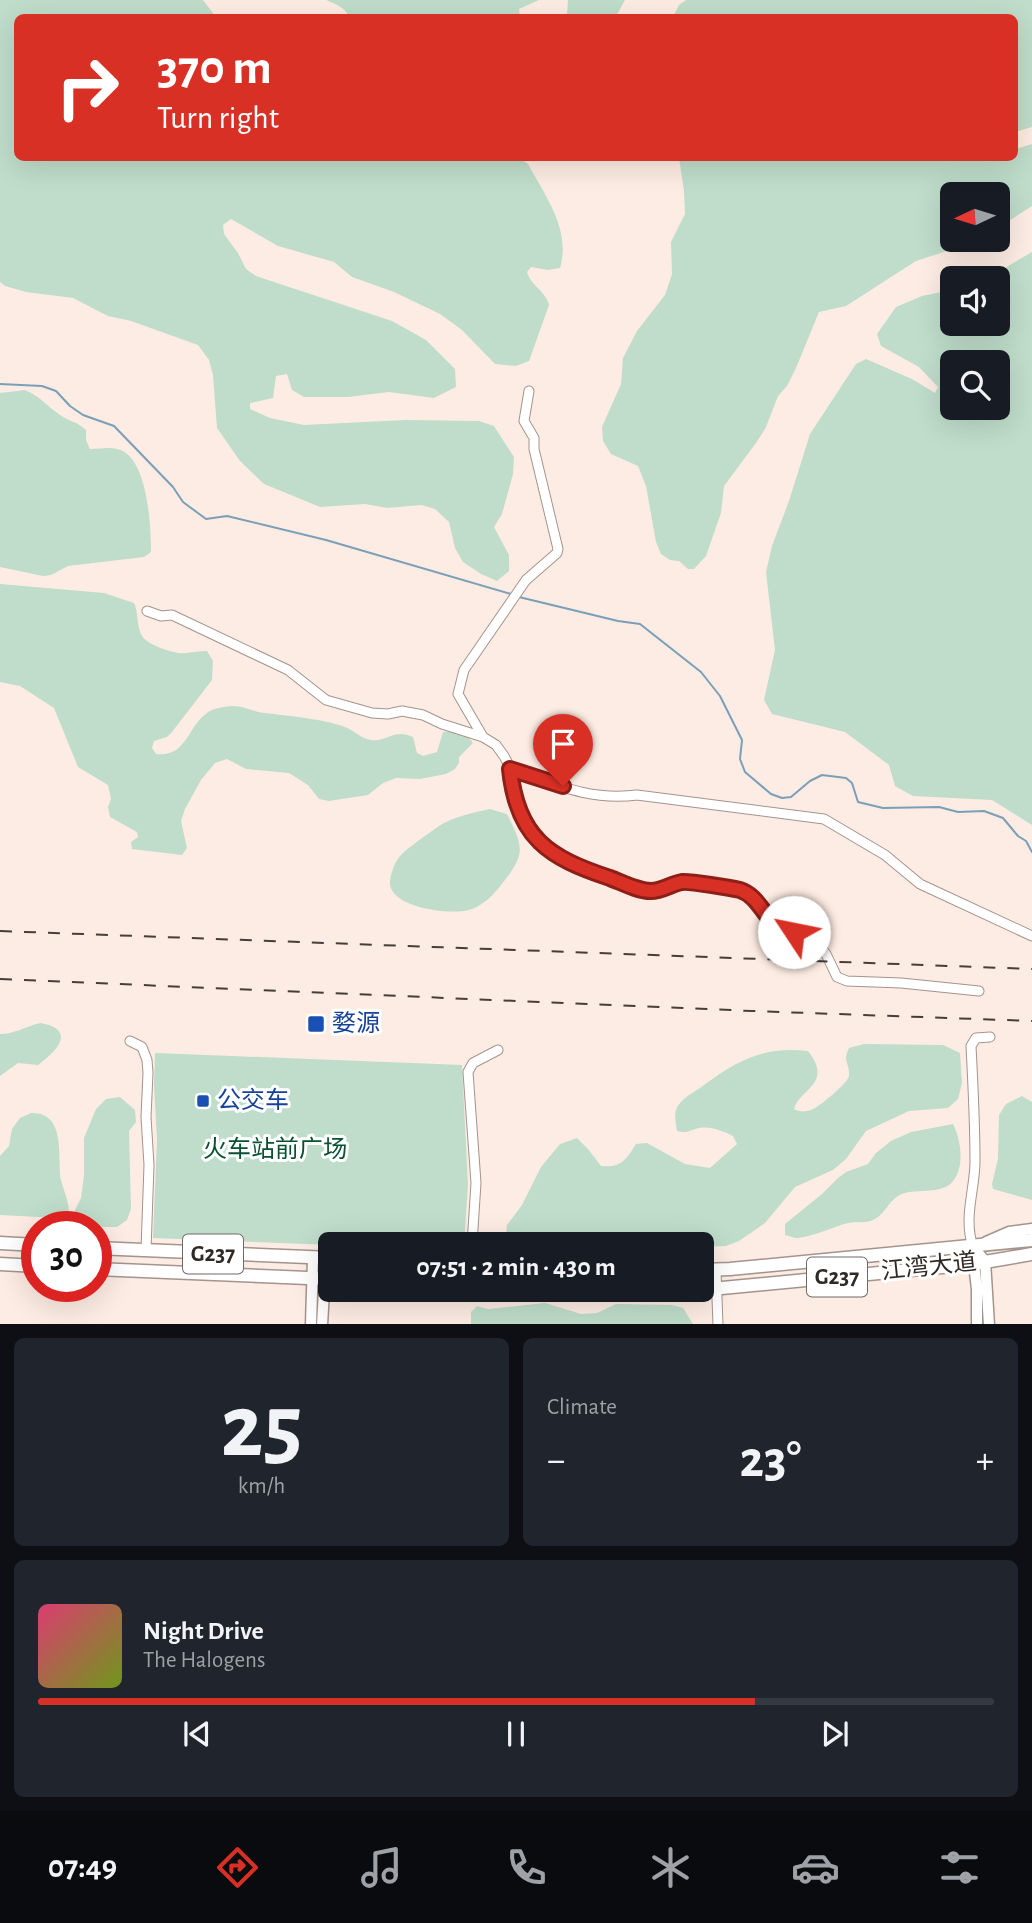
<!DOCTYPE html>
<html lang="en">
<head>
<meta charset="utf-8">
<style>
  body { margin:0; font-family:"Alegreya Sans","Noto Sans SC",sans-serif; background:#20242c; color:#f1f3f6; height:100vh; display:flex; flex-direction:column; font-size:26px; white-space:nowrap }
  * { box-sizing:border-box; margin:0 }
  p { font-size:23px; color:#9ea1a6 }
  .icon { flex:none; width:38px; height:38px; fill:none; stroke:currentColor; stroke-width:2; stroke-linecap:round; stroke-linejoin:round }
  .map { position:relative; height:1324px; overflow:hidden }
  .details { display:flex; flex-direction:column; gap:14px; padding:14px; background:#0d0f14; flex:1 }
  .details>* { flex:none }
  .hud { position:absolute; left:14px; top:14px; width:1004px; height:147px; border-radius:10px; box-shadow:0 7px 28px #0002; background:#d93025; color:#fff; overflow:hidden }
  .needle { width:46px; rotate:266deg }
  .buttons { position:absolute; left:940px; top:182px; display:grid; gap:14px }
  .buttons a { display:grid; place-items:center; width:70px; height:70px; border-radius:10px; background:#171b24; box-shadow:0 7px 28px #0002; font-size:35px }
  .speed { position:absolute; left:21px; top:1211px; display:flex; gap:14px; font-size:35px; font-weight:700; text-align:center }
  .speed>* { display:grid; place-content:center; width:91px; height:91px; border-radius:50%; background:#171b24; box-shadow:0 7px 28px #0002; line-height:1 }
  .speed .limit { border:10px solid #d22; background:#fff; color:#111 }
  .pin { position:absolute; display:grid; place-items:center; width:60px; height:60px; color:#fff; margin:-72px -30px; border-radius:50% 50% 50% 0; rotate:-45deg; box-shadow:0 0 7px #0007 }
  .pin .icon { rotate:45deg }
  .me { position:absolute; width:77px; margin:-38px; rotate:304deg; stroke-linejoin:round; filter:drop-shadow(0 0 5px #0008) }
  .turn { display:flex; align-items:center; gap:24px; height:147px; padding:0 28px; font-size:32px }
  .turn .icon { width:91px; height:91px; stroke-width:2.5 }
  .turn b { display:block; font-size:49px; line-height:60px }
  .big { font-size:52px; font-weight:600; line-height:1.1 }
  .details .tile { flex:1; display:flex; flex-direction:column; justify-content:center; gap:10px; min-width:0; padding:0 24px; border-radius:10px; background:#20242c }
  .details .dial { align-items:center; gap:0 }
  .dial b { font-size:91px; line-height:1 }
  .song { display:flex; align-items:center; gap:21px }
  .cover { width:84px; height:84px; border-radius:10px; background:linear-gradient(135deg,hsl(340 70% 55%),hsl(80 70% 35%)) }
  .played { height:7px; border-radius:4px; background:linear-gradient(90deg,#d93025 75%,#363941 75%) }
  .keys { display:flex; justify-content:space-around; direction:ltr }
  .heat { display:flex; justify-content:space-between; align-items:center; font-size:38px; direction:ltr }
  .details .tiles { flex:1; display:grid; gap:14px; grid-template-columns:1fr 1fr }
  .tile:last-child { grid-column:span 2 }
  .trip { position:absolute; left:318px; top:1232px; width:396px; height:70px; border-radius:10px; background:#171b24; box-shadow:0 7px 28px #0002; font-weight:600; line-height:70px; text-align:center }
  .tabs { display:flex; height:112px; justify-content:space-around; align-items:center; background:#090b0e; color:#9ea1a6 }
  .tabs .icon { width:49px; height:49px }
  .tabs .on { color:#d93025 }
  .tabs b { font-size:32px; color:#f1f3f6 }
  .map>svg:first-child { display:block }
  .green { fill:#bfddca; fill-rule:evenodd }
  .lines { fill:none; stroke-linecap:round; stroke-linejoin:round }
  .stream { stroke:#7a9fb8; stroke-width:2 }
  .minor-casing { stroke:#a4948c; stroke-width:11 }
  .major-casing { stroke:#a4948c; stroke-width:13 }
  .highway-casing { stroke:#a4948c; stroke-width:15 }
  .minor { stroke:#fff; stroke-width:9 }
  .major { stroke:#fff; stroke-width:10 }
  .highway { stroke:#fff; stroke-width:12 }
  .rail { stroke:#453e3a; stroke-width:2; stroke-dasharray:12 12; stroke-linecap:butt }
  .route-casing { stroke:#8d1f18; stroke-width:18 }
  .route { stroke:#d93025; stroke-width:12 }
  .transit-dot { fill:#1a4fb4; stroke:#fff; stroke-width:2.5 }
  .labels { text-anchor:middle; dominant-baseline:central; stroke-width:6; stroke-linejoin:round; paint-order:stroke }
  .shield { fill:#fff; stroke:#6e6a67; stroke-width:2 }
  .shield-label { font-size:23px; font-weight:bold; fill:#302a26 }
  .transit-label { font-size:24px; fill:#164399; stroke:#fff; text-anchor:start }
  .park-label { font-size:24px; fill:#0a5131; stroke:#fff }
  .street-label { font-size:24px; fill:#302a26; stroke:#fff }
</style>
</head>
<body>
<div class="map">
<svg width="1032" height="1325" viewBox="0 0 1032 1325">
  <rect width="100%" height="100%" fill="#fdece3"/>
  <!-- green -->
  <path class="green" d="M0,0h203l13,17 -198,1v140h502l8,6c18,33 43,66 32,104l-12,2 -17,-3 -4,5c4,14 18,18 22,33l-20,56 -13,5 -21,-2 -33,-34 -22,-16 -46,-22 -42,-15 -18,-15 -56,-16 -47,-27 -8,6 1,9 14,19 8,16 10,7 136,45 34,19 29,29 1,18 -22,11 -45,-6 -41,5h-44l-12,-7 -5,-16 -11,2 -3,22 -23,5v6l20,9 34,7 101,-5 74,1 15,5 20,31 -1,17 -11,40 -8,13 15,28v16l-12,10 -16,-7 -18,-12 -8,-14 -6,-26 -14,-13 -13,-4 -35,3 -22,-4 -45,3 -56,-23 -24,-23 -23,-33 -4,-53 -4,-15 -11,-15 -67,-24 -23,-5 -35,-18 -47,-6 -21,-6 -5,-4z
    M326,0h213l-20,9 1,8 -171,1c-3,-11 -14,-14 -23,-18z
    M568,0h57l-10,18 -45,-1 -3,-2z
    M686,0h346v127l-17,5v-114l-342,-1 6,-12z
    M1032,144v62l-34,22v-34h-46v46h31l-13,7 -20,3 -34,11 -70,45 -27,6 -23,56 -9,18 -9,10 -12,31 -10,16 -32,43 -3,27 -15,43 -12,13h-6l-9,-8 -9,-1 -9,-6 -5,-12 -10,-56 -8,-20 -27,-12 -8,-13 -1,-14 19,-43 2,-26 14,-27 28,-36 7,-21 -1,-32 14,-28 -1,-23 -5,-33h336v-9z
    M1032,252v573l-40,-25 -79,-4 -18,-10 -6,-21 -44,-33 -73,-18 -8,-14 11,-50 -9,-78 6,-26 17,-45 21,-67 46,-70 10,-5 46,20 23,14 3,-6 -19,-20 -38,-21 -4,-12 19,-27 26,-11 30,-6v34h46v-46h-4l14,-12zM952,362h46v46h-46z
    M25,390c15,6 22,16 35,25 8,6 18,7 26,15v10l4,9c8,0 19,-2 27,0 31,6 34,78 34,103l-7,5 -76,9 -17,9 -8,1 -43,-9v-174z
    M0,584l104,9 30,10c5,10 2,23 8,33 6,9 26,15 36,17 8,1 20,-2 29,-2l6,10 -1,19 -40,52 -5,5 -13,4 -2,7 4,6c33,4 31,-32 56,-44 5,-2 16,-4 21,-4 11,0 21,6 32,7 24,3 50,5 74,12 13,3 20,12 28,14 18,6 26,-12 46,-2l4,16 6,3 14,-4 6,-20c9,-1 25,3 30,11l-14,14v6l-4,6 -9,5 -26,5 -24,-1 -13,5 -15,12 -39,6 -10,-2 -11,-14 -19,-12 -43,-4 -19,-10 -12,4 -14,17 -16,29 -4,12 6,27 -5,7 -50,-6 -1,-7 7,-5 -1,-5 -27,-15 -2,-10 3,-8 -3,-14 -30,-18 -24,-59 -34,-22 -20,-4z
    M490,809l17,5c17,34 19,40 -6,71 -8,10 -16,19 -29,24 -17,7 -78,0 -82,-24 -1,-8 5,-24 11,-30 8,-8 33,-26 43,-32 14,-7 31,-11 46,-14z
    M41,1023c36,7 16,28 -3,42l-20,-2 -18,13v-42c15,0 26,-8 41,-11z
    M864,1044l79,1 17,8 2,30 -4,16 -10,9 -39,3 -43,20 -20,28 -13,11 -38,17 -30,36 -26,18 -13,5 -24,1v-3l-189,-3 -7,-6 1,-10 15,-20 19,-38 19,-23 17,-6 11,11 13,17c20,2 25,-6 35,-22l11,-1 38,21 25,4 27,-24 -4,-8c-10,-5 -22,-10 -34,-8 -9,2 -12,6 -22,3 -1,-7 -3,-14 -1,-21 4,-12 18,-17 28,-25 34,-25 60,-39 104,-34 26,33 -9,38 -14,58 6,3 10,3 17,1 7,-2 37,-27 38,-34 1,-13 -7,-14 0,-28z
    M155,1053l307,12 6,120 -4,59 -133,1 -178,-7 4,-98 -3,-55z
    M1022,1096l10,6v98l-39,-11 -1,-5 6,-25 1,-44 7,-11z
    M120,1097l15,13 1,12 -7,9 2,78 -4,11 -10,7h-34l-7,-8 -1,-9 6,-12 3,-23v-37l12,-29 10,-10z
    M31,1113c36,-1 26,44 30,67 3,12 7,18 8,32l-9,6 -60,-3v-59l9,-10 3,-17 8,-11z
    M953,1124c8,16 12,42 0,57 -10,14 -36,7 -51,13 -13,5 -16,19 -27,25 -8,5 -18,2 -27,4 -15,4 -38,15 -53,15 -1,0 -8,-3 -10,-3v-11l37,-30 16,-16 8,-6 22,-8 8,-11 15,-12 20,-9z
    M545,1303l36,11 16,-1 19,-9 56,1 11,3 10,16h-222v-12l6,-6 11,3z"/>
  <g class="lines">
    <!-- stream -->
    <path class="stream" d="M0,384l42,2 14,5 14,15 13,9 31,11 59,61 10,15 23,17 21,-3 99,24 185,54
      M519,597l99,24 22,3 61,48 19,24 22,44 -2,19 5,13 26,22 11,4 9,-1 19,-16 12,-6 24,3 6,5 6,19 25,6 56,-1 19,5 26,-1 19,7 15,18 8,5 6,11"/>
    <defs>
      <path id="minor" d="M529,391l-5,30 10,17v11l24,100 -1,4 -31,27 -62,90 -6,24 25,43 13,8 8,11 7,13 5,37 14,26 27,25 29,13 59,20 14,1 13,-6 17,-3 51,8 13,7 19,24 44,21 10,12 11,23 10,4 54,2 78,8
        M147,611l14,5 11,-1 116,55 38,30 46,13 16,1 14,-3 21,4 19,9 41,13
        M511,769c44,15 78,32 126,26l187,24 61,36 35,29 112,52
        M130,1041l12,6 5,13 1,13 -2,44 3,48 -3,85
        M472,1244l4,-61 -8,-111 5,-9 25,-13
        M973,1247c-10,-30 2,-57 2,-86 0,-38 -2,-77 -4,-115l5,-8 14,-1
        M716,1271l2,54"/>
      <path id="major" d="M986,1242l23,-10 23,-3
        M973,1247l12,14 4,64
        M973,1256l4,33v36
        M311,1325l2,-67
        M322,1325l4,-67"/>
      <path id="highway" d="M0,1243l37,2
        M96,1248l235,10
        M0,1264l37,2
        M96,1269l235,10
        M702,1270l28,-1 302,-29
        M701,1290l272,-26 59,-10"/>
    </defs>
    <!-- minor casing -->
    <use href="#minor" class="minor-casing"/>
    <!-- major casing -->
    <use href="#major" class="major-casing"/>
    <!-- highway casing -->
    <use href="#highway" class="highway-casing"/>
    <!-- minor -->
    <use href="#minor" class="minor"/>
    <!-- major -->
    <use href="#major" class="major"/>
    <!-- highway -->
    <use href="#highway" class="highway"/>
    <!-- rail -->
    <path class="rail" d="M0,931l1032,38
      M0,979l752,32 280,10"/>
  </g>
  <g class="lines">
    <defs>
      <path id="route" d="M563,786l-53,-17c7,69 39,89 100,109 13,5 28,13 41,13 11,0 20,-7 31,-9 8,-1 49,6 58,8 15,5 20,18 30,29 6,6 16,9 24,13"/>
    </defs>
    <!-- route casing -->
    <use href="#route" class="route-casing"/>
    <!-- route -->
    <use href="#route" class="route"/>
  </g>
  <!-- markers -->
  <g class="transit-dot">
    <rect x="307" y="1015" width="18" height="18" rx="3.5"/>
    <rect x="196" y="1094" width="14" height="14" rx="3.5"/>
  </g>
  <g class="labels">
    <!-- shield labels -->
    <g class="shield">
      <rect x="183" y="1234.5" width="60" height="39" rx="5"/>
      <rect x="807" y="1257.5" width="60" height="39" rx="5"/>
    </g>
    <g class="shield-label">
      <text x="213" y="1254">G237</text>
      <text x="837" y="1277">G237</text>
    </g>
    <!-- transit labels -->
    <g class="transit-label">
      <text x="332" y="1024">婺源</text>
      <text x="217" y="1101">公交车</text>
    </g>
    <!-- park labels -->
    <g class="park-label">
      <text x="275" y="1150">火车站前广场</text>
    </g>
    <!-- street labels -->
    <g class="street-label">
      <text transform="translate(929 1267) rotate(-6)">江湾大道</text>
    </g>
  </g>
</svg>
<div class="buttons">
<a><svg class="needle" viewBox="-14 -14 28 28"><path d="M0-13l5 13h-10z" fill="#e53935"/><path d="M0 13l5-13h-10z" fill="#9ea1a6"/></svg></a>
<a><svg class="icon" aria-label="sound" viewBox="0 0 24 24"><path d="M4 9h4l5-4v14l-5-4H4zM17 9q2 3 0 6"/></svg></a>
<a><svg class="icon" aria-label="search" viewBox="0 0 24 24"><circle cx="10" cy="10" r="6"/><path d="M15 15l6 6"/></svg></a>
</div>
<div class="speed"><div class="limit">30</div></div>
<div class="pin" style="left:563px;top:786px;background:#d93025"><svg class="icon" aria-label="arrive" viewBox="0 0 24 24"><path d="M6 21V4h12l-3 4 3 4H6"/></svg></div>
<svg class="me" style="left:794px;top:932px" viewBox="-20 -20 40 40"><circle r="19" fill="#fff"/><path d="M0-13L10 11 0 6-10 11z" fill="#d93025"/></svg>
<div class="trip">07:51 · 2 min · 430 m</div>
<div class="hud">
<div class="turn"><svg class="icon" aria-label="right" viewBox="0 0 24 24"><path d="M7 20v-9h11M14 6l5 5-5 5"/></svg><div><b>370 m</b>Turn right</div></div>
</div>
</div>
<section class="details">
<div class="tiles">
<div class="tile dial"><b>25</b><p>km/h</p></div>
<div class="tile"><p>Climate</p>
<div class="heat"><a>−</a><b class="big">23°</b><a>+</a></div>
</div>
<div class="tile">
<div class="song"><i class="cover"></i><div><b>Night Drive</b><p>The Halogens</p></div></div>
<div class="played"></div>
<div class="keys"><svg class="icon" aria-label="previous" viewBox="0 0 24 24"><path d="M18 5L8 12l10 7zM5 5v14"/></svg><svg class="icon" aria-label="pause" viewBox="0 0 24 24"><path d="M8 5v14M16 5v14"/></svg><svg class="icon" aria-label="next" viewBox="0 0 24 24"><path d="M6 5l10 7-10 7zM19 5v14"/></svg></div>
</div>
</div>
</section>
<nav class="tabs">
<b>07:49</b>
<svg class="icon on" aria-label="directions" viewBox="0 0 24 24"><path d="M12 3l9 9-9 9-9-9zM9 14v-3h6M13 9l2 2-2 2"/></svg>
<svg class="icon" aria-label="music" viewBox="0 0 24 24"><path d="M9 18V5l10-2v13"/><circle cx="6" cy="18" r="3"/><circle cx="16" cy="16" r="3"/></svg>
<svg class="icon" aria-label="phone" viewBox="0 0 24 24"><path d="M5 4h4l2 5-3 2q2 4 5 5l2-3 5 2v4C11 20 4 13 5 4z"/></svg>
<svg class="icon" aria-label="climate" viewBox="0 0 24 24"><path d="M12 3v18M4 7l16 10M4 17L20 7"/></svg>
<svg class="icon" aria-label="car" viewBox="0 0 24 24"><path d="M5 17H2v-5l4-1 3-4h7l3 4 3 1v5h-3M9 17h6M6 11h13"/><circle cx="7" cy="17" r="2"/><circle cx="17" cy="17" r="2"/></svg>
<svg class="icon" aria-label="filters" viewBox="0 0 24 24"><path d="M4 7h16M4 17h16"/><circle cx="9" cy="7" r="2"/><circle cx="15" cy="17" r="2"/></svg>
</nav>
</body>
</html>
